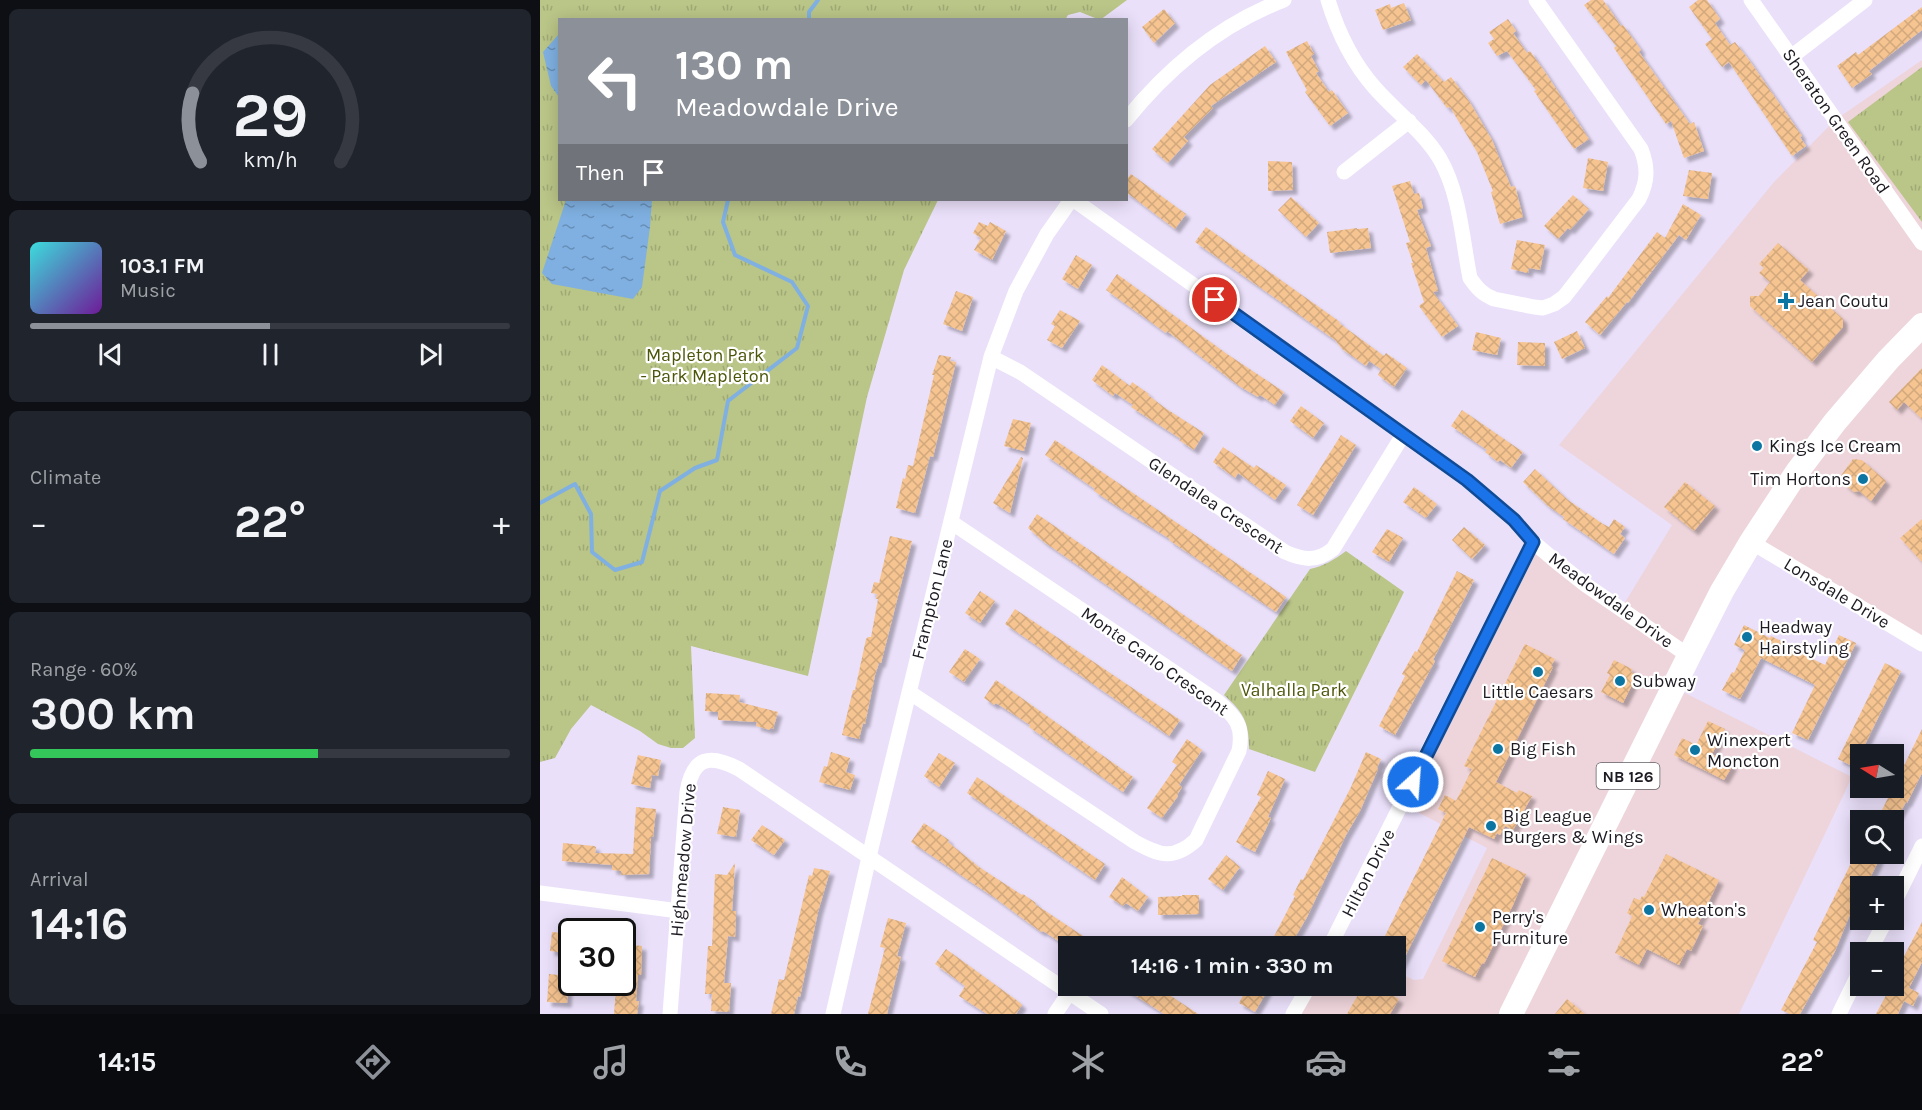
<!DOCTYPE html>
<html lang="en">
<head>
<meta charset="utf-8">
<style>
  body { margin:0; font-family:Karla,sans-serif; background:#20242c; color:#f1f3f6; height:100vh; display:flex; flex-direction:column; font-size:22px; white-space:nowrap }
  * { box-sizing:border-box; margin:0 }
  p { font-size:20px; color:#9ea1a6 }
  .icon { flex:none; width:33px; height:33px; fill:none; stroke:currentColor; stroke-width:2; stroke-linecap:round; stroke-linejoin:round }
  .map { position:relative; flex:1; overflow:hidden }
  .side { display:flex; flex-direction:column; gap:9px; padding:9px; background:#0d0f14; width:540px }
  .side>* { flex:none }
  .hud { position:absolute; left:18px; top:18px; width:570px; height:183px; border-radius:0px; box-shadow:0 3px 15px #0003; background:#8c9099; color:#fff; overflow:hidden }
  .needle { width:39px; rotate:281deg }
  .buttons { position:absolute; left:1310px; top:744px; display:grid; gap:12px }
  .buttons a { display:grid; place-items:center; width:54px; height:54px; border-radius:0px; background:#171b24; box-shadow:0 3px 15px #0003; font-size:30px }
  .speed { position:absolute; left:18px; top:918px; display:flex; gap:12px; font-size:30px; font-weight:700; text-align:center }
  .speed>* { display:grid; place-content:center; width:78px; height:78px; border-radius:50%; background:#171b24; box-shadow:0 3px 15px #0003; line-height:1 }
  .speed .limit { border:3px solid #111; border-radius:9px; background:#fff; color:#111 }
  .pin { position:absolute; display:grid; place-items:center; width:51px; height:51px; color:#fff; margin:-26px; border:3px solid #fff; border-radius:50%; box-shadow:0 2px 6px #0007 }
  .me { position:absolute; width:66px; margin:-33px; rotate:26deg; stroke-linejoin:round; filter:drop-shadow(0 0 4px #0008) }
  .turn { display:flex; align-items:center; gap:21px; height:126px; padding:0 18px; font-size:27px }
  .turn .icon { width:78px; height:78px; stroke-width:2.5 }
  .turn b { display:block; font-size:42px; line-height:51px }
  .then { display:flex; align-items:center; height:57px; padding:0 18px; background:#0003; gap:12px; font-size:22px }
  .big { font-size:45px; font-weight:700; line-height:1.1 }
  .side .card { flex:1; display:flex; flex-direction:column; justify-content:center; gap:9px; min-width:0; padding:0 21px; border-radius:9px; background:#20242c }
  .side .dial { align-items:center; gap:0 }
  .dial svg { height:156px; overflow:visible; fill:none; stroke:#363941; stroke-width:7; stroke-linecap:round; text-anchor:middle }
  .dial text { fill:#f1f3f6; stroke:none }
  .song { display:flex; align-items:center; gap:18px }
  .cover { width:72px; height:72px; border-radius:9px; background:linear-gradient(135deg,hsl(180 70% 55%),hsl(280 70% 35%)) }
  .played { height:6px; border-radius:3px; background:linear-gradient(90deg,#8c9099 50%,#363941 50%) }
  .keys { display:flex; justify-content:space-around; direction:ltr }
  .heat { display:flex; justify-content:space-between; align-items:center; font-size:33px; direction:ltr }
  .charge { height:9px; border-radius:4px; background:linear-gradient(90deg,#34c759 60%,#363941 0) }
  .trip { position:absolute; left:518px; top:936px; width:348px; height:60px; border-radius:0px; background:#171b24; box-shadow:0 3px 15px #0003; font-weight:700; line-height:60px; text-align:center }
  .dock { display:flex; height:96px; justify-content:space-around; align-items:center; background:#090b0e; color:#9ea1a6 }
  .dock .icon { width:42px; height:42px }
  .dock .selected { color:#8c9099 }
  .dock b { font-size:27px; color:#f1f3f6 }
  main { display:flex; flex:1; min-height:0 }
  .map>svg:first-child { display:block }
  .commercial { fill:#eed4db }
  .park { fill:url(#park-tufts) }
  .water { fill:url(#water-ripples) }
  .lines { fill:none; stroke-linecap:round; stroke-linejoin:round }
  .stream { stroke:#7fb0e1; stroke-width:4 }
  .building { fill:url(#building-cross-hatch); filter:url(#shadow) }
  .street { stroke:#fff; stroke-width:15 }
  .primary { stroke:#fff; stroke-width:24 }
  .route-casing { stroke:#114b97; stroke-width:15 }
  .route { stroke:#1a73e8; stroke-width:10 }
  .poi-dot { fill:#0c75a1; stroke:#fff; stroke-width:2 }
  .labels { text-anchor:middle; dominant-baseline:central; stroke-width:4.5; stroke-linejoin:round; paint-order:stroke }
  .shield { fill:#fff; stroke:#615f64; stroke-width:1.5 }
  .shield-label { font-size:16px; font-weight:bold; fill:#1d1a22 }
  .street-label { font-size:18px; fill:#1d1a22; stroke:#fff }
  .poi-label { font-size:18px; fill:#1d1a22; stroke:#fff; text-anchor:start }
  .park-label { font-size:18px; fill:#4c5508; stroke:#fff }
</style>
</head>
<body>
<main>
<section class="side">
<div class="card dial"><svg viewBox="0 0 100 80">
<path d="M14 69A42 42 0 1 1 86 69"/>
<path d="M14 69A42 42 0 0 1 10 34" stroke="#8c9099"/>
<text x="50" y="56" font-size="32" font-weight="700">29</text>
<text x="50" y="72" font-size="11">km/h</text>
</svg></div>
<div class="card">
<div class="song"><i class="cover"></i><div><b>103.1 FM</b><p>Music</p></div></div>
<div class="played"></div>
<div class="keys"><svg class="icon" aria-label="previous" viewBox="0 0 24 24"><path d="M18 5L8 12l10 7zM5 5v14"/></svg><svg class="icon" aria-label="pause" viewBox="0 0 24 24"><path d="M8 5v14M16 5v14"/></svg><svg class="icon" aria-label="next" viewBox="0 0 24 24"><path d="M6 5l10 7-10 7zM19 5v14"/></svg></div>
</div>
<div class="card"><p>Climate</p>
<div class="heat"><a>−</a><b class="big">22°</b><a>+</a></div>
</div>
<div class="card"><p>Range · 60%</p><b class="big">300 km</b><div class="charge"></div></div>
<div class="card"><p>Arrival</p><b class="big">14:16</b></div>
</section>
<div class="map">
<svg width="1382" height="1014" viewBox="0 0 1382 1014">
  <defs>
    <pattern id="park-tufts" width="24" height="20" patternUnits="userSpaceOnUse" patternTransform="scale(1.5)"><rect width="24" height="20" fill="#bac588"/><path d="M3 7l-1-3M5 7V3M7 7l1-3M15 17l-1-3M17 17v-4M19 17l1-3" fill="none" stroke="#9fa975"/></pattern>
    <pattern id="water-ripples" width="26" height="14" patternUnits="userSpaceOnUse" patternTransform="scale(1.5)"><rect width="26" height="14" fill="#7fb0e1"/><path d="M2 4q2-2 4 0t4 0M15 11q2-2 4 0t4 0" fill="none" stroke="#678eb6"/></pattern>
    <pattern id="building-cross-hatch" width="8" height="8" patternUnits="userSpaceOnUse" patternTransform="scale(1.5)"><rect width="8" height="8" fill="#f6c491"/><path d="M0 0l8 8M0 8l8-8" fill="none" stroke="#d2a87d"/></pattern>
    <filter id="shadow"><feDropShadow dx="4.5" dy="4.5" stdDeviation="1.5" flood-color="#0004"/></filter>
  </defs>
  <rect width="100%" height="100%" fill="#eae0fa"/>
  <!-- commercial -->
  <path class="commercial" d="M1382,60v584l-171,-102 -78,145 179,90 -113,237h-446l16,-28h86v-15l19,9 9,-1 64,-131 -85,-44 131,-262 88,67 51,-84 -113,-80 215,-263 61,-62z"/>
  <!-- park -->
  <path class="park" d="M0,0h587l-27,20 -20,-8 -12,3 -3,5h-505v180h378l-34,70 -37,127 -59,279 -117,-30 4,92 -12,10h-12l-13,-4 -18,-13 -49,-26 -20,24 -16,29 -15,4z
    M1382,67v155l-74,-100z
    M806,551l58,41 -89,180 -66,-23c0,-27 -5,-36 -25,-54l86,-126c14,-3 24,-9 36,-18z"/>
  <!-- water -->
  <path class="water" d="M19,34v63l-8,-11 -8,-34z
    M26,200h86l-2,27 -8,60 -9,12 -81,-15 -10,-11z"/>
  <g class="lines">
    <!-- stream -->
    <path class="stream" d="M269,20v-8l9,-12
      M0,503l35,-19 16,30 1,38 23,18 27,-8 18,-71 35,-23 22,-8 11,-59 69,-53 11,-42 -16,-24 -57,-27 -12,-33 5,-22"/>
  </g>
  <!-- building -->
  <path class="building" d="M1051,0h12l18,26 2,-1 18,25 -2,2 51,72 4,-2 10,29 -20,7 -13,-37 -5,3 -52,-76 2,-2 -32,-41z
    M1158,0h9l13,19 -5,4 15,22 5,-3 14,18 53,76 -2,1 6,9 -14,10 -63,-94 -7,5 -17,-23 7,-5 -23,-32z
    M864,3l7,17 -28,10 -8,-20 15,-6 1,4z
    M1382,7v23l-53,41 3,3 -20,14 -15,-22 19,-14 2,3z
    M624,9l11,14 -21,20 -12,-16z
    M968,19l8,12 -3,2 14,20 3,-2 15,21 44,67 -15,10 -40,-58 2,-1 -29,-39 -10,5 -9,-13 6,-4 -5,-7z
    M767,41l7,13 -3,2 8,15 -3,2 13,19 3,-2 16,23 -18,13 -25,-34 2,-2 -21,-38z
    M725,46l11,16 -65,44 2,2 -29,29 4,4 -20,22 -16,-14 58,-64z
    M877,54l27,28 7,-5 18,24 23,39 19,47 4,-1 8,31 -23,7 -9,-32 2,-1 -16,-39 -27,-45 -3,1 -21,-28 -5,5 -18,-18z
    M1048,158l20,4 -5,29 -20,-3z
    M728,161l24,1 1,28 -25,1z
    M1149,170l23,3 -4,26 -25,-3z
    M591,174l55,40 -11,15 -49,-37v-12z
    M870,181l4,13 5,-1 4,15 -6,2 14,36 -5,2 12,43 -5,1 25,34 -16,11 -23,-31 5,-4 -13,-39h2l-7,-20 4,-1 -18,-56z
    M1033,195l16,14 -19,21 -2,-2 -10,11 -14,-13z
    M751,197l28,26 -13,14 -28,-27z
    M1143,204l18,11 -15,25 -7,-5 -51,68 -1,-1 -27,33 -15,-13 22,-26 1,2 49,-66 8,6z
    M439,222l9,4 2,-4 16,9 -14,29 -18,-10 7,-12 -8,-5z
    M666,227l134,95 -1,1 45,33 2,-3 21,15 -13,19 -16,-12 3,-6 -12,-8 -3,5 -24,-17 -7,-9 -140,-98z
    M817,228v1l11,-1 3,20 -41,5 -3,-21z
    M977,240l28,5 -5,25 -11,-2 -1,5 -17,-4z
    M1238,243l31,27 -9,10 43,39v8l-31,35 -62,-56v-10h9l11,-14 -11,-9 5,-5 -5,-4z
    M536,255l16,10 -14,24 -16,-10z
    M577,274l110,80 57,38 -9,13 -15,-10 -2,2 -19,-11 -72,-55 -1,2 -60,-43z
    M416,291l17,6 -11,34 -19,-7z
    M520,310l20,11 -18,27 -15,-8 8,-14 -4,-2z
    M1037,331l8,17 -23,11 -8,-17z
    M936,332l25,6 -4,17 -25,-5z
    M978,342l27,1v23l-28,-1z
    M399,355l12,2 -1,4 6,1 -23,95 -3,-1 -15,57 -19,-5 7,-30 2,1 3,-14 5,1 21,-91h-2z
    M562,365l28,21 2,-4 17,12 -1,1 17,13 39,25 -10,17 -15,-10 2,-1 -50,-32 2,-2 -18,-12 -2,3 -21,-16z
    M1382,368v51l-18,-17 -7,8 -8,-8z
    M761,406l23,17 -11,15 -23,-17z
    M922,410l61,42 -12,16 -11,-8 -2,2 -13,-10 2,-2 -36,-24z
    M473,419l18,4 -7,28 -20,-5z
    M801,435l15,10 -43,70 -16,-10z
    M515,440l231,157 -10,15 -107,-72 1,-1 -52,-32 -24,-16 1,-2 -50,-34z
    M683,447l31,21 2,-3 30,20 -11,15 -37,-27 -3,5 -22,-16z
    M481,457l2,1 -13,55 -17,-10z
    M1313,459l9,1 24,21 -15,20 -12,-10 -5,1 -10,-8v-4l-4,-3z
    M995,469l33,31 35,24 6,3 5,-8 11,8 -5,7 5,4 -11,16 -51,-35 1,-2 -16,-11 -25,-24z
    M1145,482l30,24 -21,25 -30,-24z
    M874,487l23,17 -11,14 -23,-16z
    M497,514l205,141 -10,16 -188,-129 -16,-14z
    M1382,519v43l-22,-24z
    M924,527l21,18 -13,14 -20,-19z
    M847,529l16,9 -14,24 -17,-10z
    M350,536l22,5 -31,122h-2l-4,12 -10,49 -2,-1 -4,16 -17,-4 11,-45h2l11,-51 2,-2h3l7,-38h-2l1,-5 -6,-1 3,-11 5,1z
    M917,571l17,9 -41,80 2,1 -40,74 -16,-9 26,-50 -3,-2 13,-23 2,1z
    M440,591l15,10 -15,22 -15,-10z
    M475,609l165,111 -11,16 -164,-112z
    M1204,625l26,13 1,-2 20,10 -1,2 35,17 14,-30 17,8 -48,97 -16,-7 23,-48 -54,-27 -21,41 -18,-9 10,-18 2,1 11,-23 -11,-5z
    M985,644l30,15 -4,7 2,1 -57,115 21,11 2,-3 13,6 -19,34 -8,-4 -5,9 -3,-2 -3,6 -25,-12 -74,150v-31h-15l66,-133 -8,-4 7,-14 11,6 16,-32 -8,-3z
    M425,649l15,10 -16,23 -15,-10z
    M1074,660l18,9 -1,3 6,3 -14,28 -22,-11 9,-17 -3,-2z
    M1345,663l16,8 -47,96 -16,-8z
    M456,680l137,97 -10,15 -94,-65 1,-2 -34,-22 -2,2 -10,-7z
    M166,693l34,2 -1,7 39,10 -5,17 -3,-1v2l-14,-4 1,-4 -39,-2v-8l-13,-1z
    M1168,721l17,8 -13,25 21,11 -9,15 -50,-25 8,-17 14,7z
    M1382,729v44l-15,30 -1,-1 -10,18h-19z
    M647,739l15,11 -23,35 3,2 -5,8 1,1 -16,22 -15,-10 30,-43 -5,-3z
    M291,752l19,6 -4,14 9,3 -5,15 -31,-8 5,-16 3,1z
    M826,752l15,7 -4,9 1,1 -18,42 -14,24 -39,82 -17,29h-21l26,-50 -2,-1 8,-16 2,1 48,-93z
    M399,753l16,10 -16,24 -15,-11z
    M98,755l23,5 -3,16 -6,-1 -2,13 -19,-4z
    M728,771l17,8 -17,38 3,1 -16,34 -19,-10 25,-45 -4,-2z
    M437,777l128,87 -10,16 -128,-87z
    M96,807l20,2 -3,28h-2l-2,37 -28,1v-4l-9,-1v-5l-50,-4 1,-18 31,3 2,1 -1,6 38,1z
    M183,807l17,3 -4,27 -19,-3z
    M384,823l25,17 -1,2 31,25 43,28 1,-1 13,9 -1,1 63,42h-32l-23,-15 -2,1 -46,-34 -84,-56z
    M222,825l23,15 -11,15 -23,-15z
    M1320,845v9h21l-4,10 -11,22h-6v13l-7,14 -2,-1 -16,39 -35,63h-10l-9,-4 36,-68 -4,-2z
    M1126,854l53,26 -21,44 5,2 -12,25 -4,-2 -8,16 -32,-16 -8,16 -24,-12 15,-32 2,-5 -5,-3 7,-15 6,2 2,-4 2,1z
    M686,855l14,12 -17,23 -15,-11z
    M952,858l34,16 -13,31 -29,59 -2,-1 -7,14 -33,-16z
    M195,863l-3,48h4l-1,26 -7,-1 -4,47h7l-2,29 -18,-1 1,-17h-7l3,-48h4l3,-72 12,1z
    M274,868l16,3 -12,41 -18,85 -2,-1 -4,18h-23l8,-35 5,1 25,-105 3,1z
    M582,877l26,20 -10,14 -12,-8 -3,3 -14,-9z
    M642,895h17v19l-41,1v-18l24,-1z
    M348,918l18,5 -9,33 4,1 -14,57h-19l17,-66 -5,-1z
    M1382,922v40l-13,26 10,5 -6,13 -9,-5 -6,13h-22l15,-28h2l9,-26z
    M12,932l20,2v20l-22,-3z
    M82,944l20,2 -1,29h-3l-2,26h3l-2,13h-23l2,-26 6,1z
    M406,949l73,53 3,3 -6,9h-29l-28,-18 6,-10 -30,-22z
    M9,974l20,2 -2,27 -20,-1z
    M580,986h36l42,28h-34z
    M708,986h22l-15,26 -16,-9z
    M823,986h13l23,13 -9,15h-43z
    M1027,999l18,15h-30z"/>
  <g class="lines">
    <!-- street -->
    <path class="street" d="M788,0c10,33 24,62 47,88 21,24 48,43 65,71 20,35 22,79 30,119 7,10 12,16 24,21l40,8 9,1 11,-4 10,-7 11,-14 64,-84c9,-18 9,-32 2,-50l-105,-149
      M1211,0l171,243
      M1251,57l74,-57
      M586,120c42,-52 95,-96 158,-120
      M804,172l65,-51
      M534,200l393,280 47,40 19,22 25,21 28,22 103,71
      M451,357l29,15 265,180c18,8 32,10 48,-3l70,-114
      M1211,542l171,102
      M369,692l226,150c24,13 38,19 61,-2l43,-89c5,-25 -3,-34 -22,-50l-266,-179
      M0,893l139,18
      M1353,905l29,-59
      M790,946l203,-404
      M1329,952l17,-32
      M130,1014l17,-222c6,-36 23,-38 52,-23l362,245
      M293,1014l40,-174 118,-483 25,-66 31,-57 24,-34
      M515,1014l14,-21
      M753,1014l16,-28
      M1299,1014l21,-43"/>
    <!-- primary -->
    <path class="primary" d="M971,1014l178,-358 33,-65 29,-49 46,-70 38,-50 53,-62 34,-35"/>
  </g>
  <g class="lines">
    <defs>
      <path id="route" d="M675,300l252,180 47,40 19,22 -120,240"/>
    </defs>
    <!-- route casing -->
    <use href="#route" class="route-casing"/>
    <!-- route -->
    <use href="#route" class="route"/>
  </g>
  <!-- markers -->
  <g class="poi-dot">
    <path d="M1243 292h6v6h6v6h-6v6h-6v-6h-6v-6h6z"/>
    <circle cx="1217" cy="446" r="6"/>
    <circle cx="1323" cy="479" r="6"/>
    <circle cx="1207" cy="637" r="6"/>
    <circle cx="998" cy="672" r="6"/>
    <circle cx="1080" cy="681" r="6"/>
    <circle cx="958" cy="749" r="6"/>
    <circle cx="1155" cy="750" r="6"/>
    <circle cx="951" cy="826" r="6"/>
    <circle cx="1109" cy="910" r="6"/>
    <circle cx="940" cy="927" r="6"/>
  </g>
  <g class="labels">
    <!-- shield labels -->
    <rect class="shield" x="1056.5" y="763" width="63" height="26" rx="4.5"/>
    <g class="shield-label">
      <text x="1088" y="776">NB 126</text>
    </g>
    <!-- street labels -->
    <g class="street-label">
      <text transform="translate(1296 121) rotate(55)">Sheraton Green Road</text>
      <text transform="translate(676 505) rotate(34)">Glendalea Crescent</text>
      <text transform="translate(1297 593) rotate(31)">Lonsdale Drive</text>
      <text transform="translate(392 599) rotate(-76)">Frampton Lane</text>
      <text transform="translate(1071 600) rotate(36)">Meadowdale Drive</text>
      <text transform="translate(615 661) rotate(35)">Monte Carlo Crescent</text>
      <text transform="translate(143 860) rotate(-85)">Highmeadow Drive</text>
      <text transform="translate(828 873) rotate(-63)">Hilton Drive</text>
    </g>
    <!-- poi labels -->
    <g class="poi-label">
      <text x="1258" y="301">Jean Coutu</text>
      <text x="1229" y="446">Kings Ice Cream</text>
      <text x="1311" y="479" text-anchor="end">Tim Hortons</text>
      <text x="1219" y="627">Headway<tspan x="1219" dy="21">Hairstyling</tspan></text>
      <text x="1092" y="681">Subway</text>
      <text x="998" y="692" text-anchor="middle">Little Caesars</text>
      <text x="1167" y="740">Winexpert<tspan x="1167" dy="21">Moncton</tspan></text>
      <text x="970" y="749">Big Fish</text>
      <text x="963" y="816">Big League<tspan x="963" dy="21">Burgers &amp; Wings</tspan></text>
      <text x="1121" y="910">Wheaton's</text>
      <text x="952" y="917">Perry's<tspan x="952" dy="21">Furniture</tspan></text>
    </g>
    <!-- park labels -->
    <g class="park-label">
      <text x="165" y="355">Mapleton Park<tspan x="165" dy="21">- Park Mapleton</tspan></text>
      <text x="754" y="690">Valhalla Park</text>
    </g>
  </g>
</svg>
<div class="buttons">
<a><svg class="needle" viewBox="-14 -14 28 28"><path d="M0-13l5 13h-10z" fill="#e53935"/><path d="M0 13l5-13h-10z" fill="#9ea1a6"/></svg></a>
<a><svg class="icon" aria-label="search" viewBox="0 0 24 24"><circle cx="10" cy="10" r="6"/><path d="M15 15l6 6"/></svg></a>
<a>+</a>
<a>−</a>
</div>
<div class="speed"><div class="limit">30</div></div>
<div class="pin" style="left:675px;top:300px;background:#d93025"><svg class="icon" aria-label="arrive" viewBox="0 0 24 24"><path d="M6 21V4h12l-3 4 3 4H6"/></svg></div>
<svg class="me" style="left:873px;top:782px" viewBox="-20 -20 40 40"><circle r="17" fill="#1a73e8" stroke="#fff" stroke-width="3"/><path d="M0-11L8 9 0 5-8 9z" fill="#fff"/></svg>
<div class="trip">14:16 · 1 min · 330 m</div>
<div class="hud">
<div class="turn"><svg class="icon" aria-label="left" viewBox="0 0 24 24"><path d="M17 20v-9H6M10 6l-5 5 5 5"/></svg><div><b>130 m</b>Meadowdale Drive</div></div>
<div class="then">Then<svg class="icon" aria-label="arrive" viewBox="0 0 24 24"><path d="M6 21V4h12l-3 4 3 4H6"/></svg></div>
</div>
</div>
</main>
<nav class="dock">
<b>14:15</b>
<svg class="icon selected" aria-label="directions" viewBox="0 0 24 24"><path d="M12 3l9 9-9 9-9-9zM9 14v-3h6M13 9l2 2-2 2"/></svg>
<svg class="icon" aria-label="music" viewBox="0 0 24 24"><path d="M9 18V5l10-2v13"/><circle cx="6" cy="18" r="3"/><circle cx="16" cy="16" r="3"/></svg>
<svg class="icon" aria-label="phone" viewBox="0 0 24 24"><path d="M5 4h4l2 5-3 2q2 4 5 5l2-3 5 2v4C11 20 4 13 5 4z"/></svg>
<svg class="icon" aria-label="climate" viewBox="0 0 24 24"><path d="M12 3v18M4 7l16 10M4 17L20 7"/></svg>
<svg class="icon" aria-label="car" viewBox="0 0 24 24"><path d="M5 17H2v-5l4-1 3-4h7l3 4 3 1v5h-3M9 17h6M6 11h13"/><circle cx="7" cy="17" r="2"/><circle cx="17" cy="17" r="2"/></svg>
<svg class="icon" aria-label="filters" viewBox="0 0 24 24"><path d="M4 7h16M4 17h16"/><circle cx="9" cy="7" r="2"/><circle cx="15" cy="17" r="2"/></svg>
<b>22°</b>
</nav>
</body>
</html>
